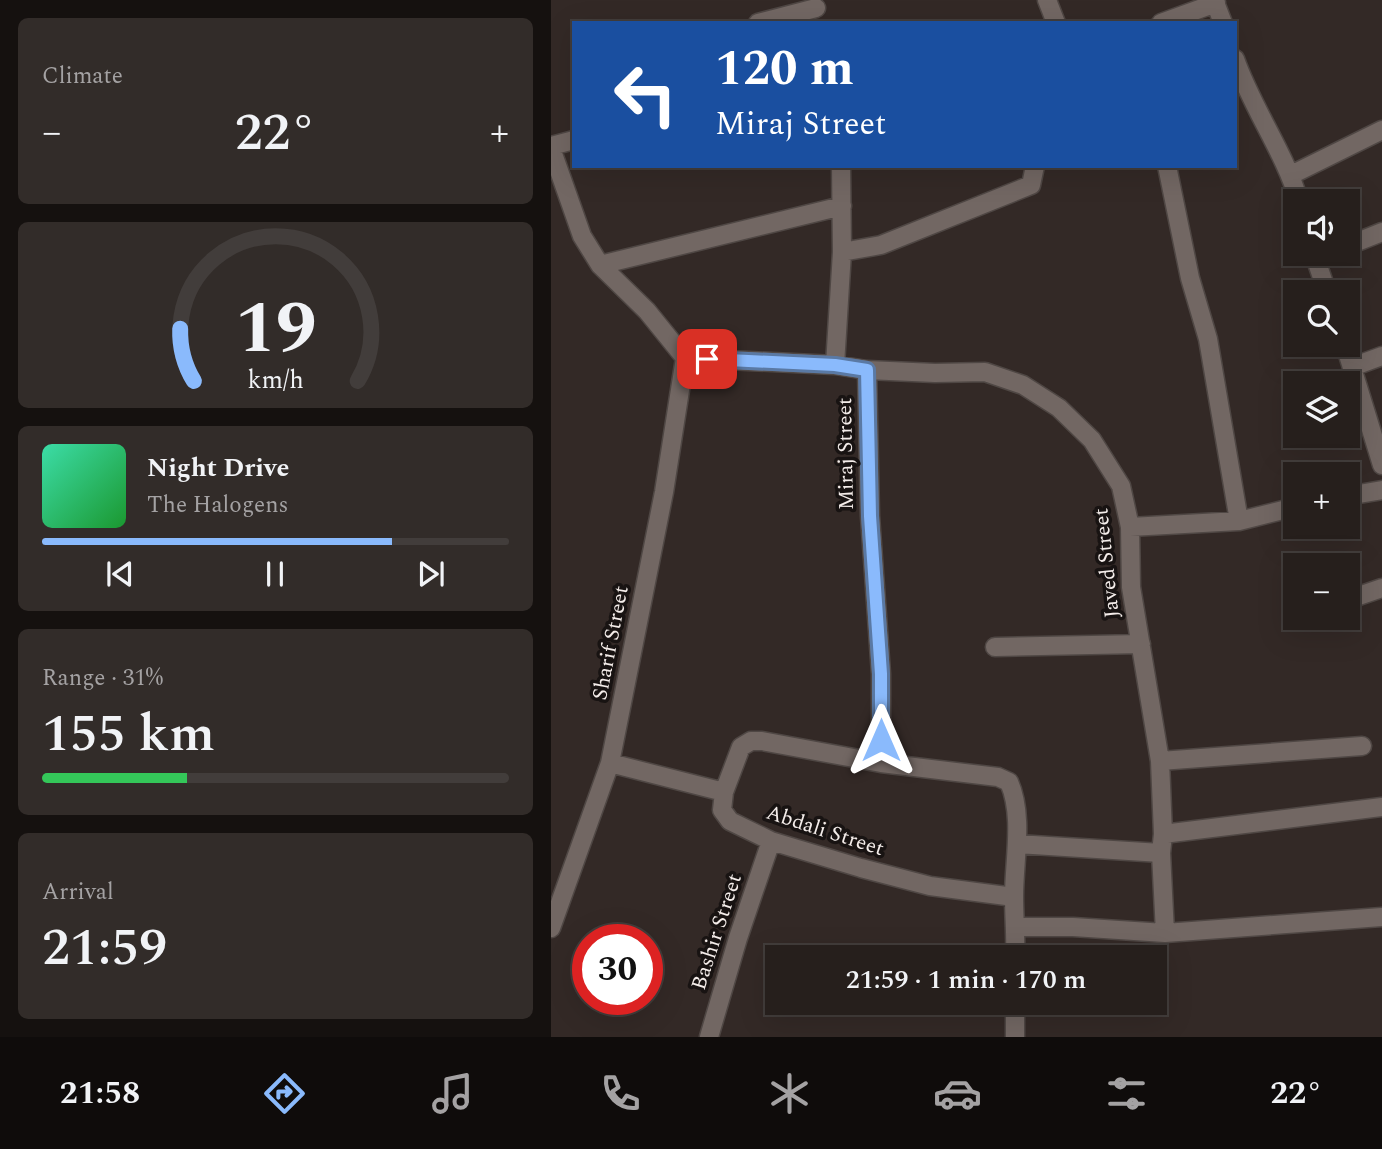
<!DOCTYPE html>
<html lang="en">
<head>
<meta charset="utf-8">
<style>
  body { margin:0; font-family:Spectral,serif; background:#322c29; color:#f1f3f6; height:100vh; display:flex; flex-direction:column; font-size:26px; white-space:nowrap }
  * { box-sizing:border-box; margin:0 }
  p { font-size:23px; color:#a4a2a3 }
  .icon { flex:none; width:38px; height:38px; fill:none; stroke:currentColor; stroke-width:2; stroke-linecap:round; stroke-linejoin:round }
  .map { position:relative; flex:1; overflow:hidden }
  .sheet { display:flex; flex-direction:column; gap:18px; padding:18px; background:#15110f; width:551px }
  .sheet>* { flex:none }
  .hud { position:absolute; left:21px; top:21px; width:665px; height:147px; border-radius:0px; box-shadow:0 7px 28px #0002,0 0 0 2px #423d3b; background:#1a4fa0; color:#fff; overflow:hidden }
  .tools { position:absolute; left:732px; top:189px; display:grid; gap:14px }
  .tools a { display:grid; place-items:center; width:77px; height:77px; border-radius:0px; background:#261f1c; box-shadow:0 7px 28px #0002,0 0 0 2px #423d3b; font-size:35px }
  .speed { position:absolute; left:21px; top:924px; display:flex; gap:14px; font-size:35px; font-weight:700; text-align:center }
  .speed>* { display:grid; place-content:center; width:91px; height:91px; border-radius:50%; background:#261f1c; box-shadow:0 7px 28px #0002,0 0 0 2px #423d3b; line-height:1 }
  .speed .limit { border:10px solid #d22; background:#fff; color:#111 }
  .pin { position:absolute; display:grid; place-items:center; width:60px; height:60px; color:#fff; margin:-30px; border-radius:14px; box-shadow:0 4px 10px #0006 }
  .me { position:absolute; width:77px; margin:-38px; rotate:0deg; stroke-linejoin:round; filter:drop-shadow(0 0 5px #0008) }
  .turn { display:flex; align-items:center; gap:24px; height:147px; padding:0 28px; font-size:32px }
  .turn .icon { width:91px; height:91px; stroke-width:2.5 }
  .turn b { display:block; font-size:49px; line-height:60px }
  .big { font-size:52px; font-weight:600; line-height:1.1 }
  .sheet .tile { flex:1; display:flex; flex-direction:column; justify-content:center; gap:10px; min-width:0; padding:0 24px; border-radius:10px; background:#322c29 }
  .sheet .dial { align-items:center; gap:0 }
  .dial svg { height:182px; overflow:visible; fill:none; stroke:#423d3b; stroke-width:7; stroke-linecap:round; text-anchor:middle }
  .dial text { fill:#f1f3f6; stroke:none }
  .song { display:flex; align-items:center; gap:21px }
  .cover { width:84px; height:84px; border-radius:10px; background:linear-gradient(135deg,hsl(160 70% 55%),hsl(130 70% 35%)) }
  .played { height:7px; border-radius:4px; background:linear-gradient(90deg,#8abafc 75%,#423d3b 75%) }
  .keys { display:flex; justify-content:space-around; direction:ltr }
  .heat { display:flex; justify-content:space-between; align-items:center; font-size:38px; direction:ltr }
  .charge { height:10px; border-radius:5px; background:linear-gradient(90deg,#34c759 31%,#423d3b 0) }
  .trip { position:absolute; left:214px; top:945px; width:402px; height:70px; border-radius:0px; background:#261f1c; box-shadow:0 7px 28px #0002,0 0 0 2px #423d3b; font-weight:600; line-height:70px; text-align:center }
  .tabs { display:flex; height:112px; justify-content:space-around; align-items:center; background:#0f0c0b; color:#a4a2a3 }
  .tabs .icon { width:49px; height:49px }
  .tabs .on { color:#8abafc }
  .tabs b { font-size:32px; color:#f1f3f6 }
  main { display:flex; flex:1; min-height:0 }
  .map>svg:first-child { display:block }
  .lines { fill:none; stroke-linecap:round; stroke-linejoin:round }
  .street-casing { stroke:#4f4744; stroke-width:21 }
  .street { stroke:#726763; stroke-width:18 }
  .route-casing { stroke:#5a79a4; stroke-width:18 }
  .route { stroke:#8abafc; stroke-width:12 }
  .labels { text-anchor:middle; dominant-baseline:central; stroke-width:7; stroke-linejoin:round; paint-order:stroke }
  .street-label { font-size:21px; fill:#f4edea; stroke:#181312 }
</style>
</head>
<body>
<main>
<section class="sheet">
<div class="tile"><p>Climate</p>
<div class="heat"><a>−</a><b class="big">22°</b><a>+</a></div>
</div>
<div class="tile dial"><svg viewBox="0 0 100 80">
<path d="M14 69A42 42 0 1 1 86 69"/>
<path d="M14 69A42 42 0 0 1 8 46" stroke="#8abafc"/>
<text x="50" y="56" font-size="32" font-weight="700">19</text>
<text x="50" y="72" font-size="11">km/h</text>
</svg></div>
<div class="tile">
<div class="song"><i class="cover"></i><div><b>Night Drive</b><p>The Halogens</p></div></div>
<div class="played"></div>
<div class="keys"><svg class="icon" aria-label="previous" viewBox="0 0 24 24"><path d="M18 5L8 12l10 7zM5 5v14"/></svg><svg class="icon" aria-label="pause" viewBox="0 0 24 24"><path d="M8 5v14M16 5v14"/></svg><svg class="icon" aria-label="next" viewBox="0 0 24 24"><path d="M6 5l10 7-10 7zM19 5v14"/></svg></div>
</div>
<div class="tile"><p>Range · 31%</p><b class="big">155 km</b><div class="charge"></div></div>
<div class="tile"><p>Arrival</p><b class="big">21:59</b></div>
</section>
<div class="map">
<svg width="831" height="1037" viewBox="0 0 831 1037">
  <rect width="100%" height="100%" fill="#332926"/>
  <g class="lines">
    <defs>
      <path id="street" d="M496,0l9,23
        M663,0l9,23
        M207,23l58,-15
        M610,23l55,-20
        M684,59c17,49 49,92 64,142
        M0,146l23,-6
        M0,148l31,88 18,29 47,46 38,47 150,7 32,5 68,3 50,-1 38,13 36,23 33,32 29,46 9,41 1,60 29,174 3,73 -2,19 4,80
        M616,166l23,112 18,61 31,182
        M740,175l91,-45
        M796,246l35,-14
        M291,252l39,-7 150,-60 4,-19
        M763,254l13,38
        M49,265l242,-59
        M794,345l37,120
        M284,365l7,-113 -1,-86
        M801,367l30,-11
        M316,370l3,146 11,158v89
        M796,496l35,-6
        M579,527l109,-6 56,-14
        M796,600l35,-12
        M444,647l146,-3
        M609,761l202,-15
        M59,763l114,29 -2,18 8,11 41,20 90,27 69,18 84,11
        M173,792l17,-45 10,-6h11l119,22 117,14 11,5c15,34 5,78 5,115 0,20 2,40 1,60
        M612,834l219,-27
        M466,844l144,9
        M465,927h57l92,6 217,-16
        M0,928l59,-165 54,-271 21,-134
        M158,1037l29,-99 33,-97
        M464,1037v-34"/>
    </defs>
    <!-- street casing -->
    <use href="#street" class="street-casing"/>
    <!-- street -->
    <use href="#street" class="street"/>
  </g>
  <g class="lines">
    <defs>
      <path id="route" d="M156,359l128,6 32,5 3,146 11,158v66"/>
    </defs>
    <!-- route casing -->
    <use href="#route" class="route-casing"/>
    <!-- route -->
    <use href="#route" class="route"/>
  </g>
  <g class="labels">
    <!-- street labels -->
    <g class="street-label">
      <text transform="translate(295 454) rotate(-91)">Miraj Street</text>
      <text transform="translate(556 563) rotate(-96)">Javed Street</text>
      <text transform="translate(60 643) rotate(-79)">Sharif Street</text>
      <text transform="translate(274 831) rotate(18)">Abdali Street</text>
      <text transform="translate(166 932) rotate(-72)">Bashir Street</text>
    </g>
  </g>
</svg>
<div class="tools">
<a><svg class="icon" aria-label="sound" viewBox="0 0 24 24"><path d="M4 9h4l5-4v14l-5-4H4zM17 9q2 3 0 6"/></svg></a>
<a><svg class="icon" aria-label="search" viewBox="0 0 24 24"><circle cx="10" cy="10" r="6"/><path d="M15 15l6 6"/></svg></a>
<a><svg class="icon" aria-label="layers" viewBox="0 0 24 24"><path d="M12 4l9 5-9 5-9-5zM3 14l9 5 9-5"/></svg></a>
<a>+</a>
<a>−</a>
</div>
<div class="speed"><div class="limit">30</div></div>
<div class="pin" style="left:156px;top:359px;background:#d93025"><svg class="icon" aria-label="arrive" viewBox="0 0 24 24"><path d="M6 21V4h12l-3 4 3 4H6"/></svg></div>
<svg class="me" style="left:330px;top:740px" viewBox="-20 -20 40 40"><path d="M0-17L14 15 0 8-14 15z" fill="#8abafc" stroke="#fff" stroke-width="4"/></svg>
<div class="trip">21:59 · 1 min · 170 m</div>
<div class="hud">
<div class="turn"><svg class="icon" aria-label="left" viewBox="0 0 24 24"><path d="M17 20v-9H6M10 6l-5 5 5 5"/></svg><div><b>120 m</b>Miraj Street</div></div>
</div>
</div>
</main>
<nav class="tabs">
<b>21:58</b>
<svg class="icon on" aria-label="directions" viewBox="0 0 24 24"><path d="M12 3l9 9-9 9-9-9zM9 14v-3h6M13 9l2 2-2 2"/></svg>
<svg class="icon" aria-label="music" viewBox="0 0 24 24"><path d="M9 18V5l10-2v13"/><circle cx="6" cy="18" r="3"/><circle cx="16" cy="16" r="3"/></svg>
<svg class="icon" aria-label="phone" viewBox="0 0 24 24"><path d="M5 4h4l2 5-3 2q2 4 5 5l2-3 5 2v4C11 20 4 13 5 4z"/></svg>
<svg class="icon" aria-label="climate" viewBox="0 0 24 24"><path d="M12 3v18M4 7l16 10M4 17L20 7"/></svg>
<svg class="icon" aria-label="car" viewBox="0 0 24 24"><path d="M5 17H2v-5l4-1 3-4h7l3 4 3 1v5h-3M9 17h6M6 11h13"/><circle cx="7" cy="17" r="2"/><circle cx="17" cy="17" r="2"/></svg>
<svg class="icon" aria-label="filters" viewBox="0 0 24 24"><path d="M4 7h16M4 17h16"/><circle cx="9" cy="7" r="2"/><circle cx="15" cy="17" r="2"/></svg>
<b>22°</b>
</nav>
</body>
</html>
